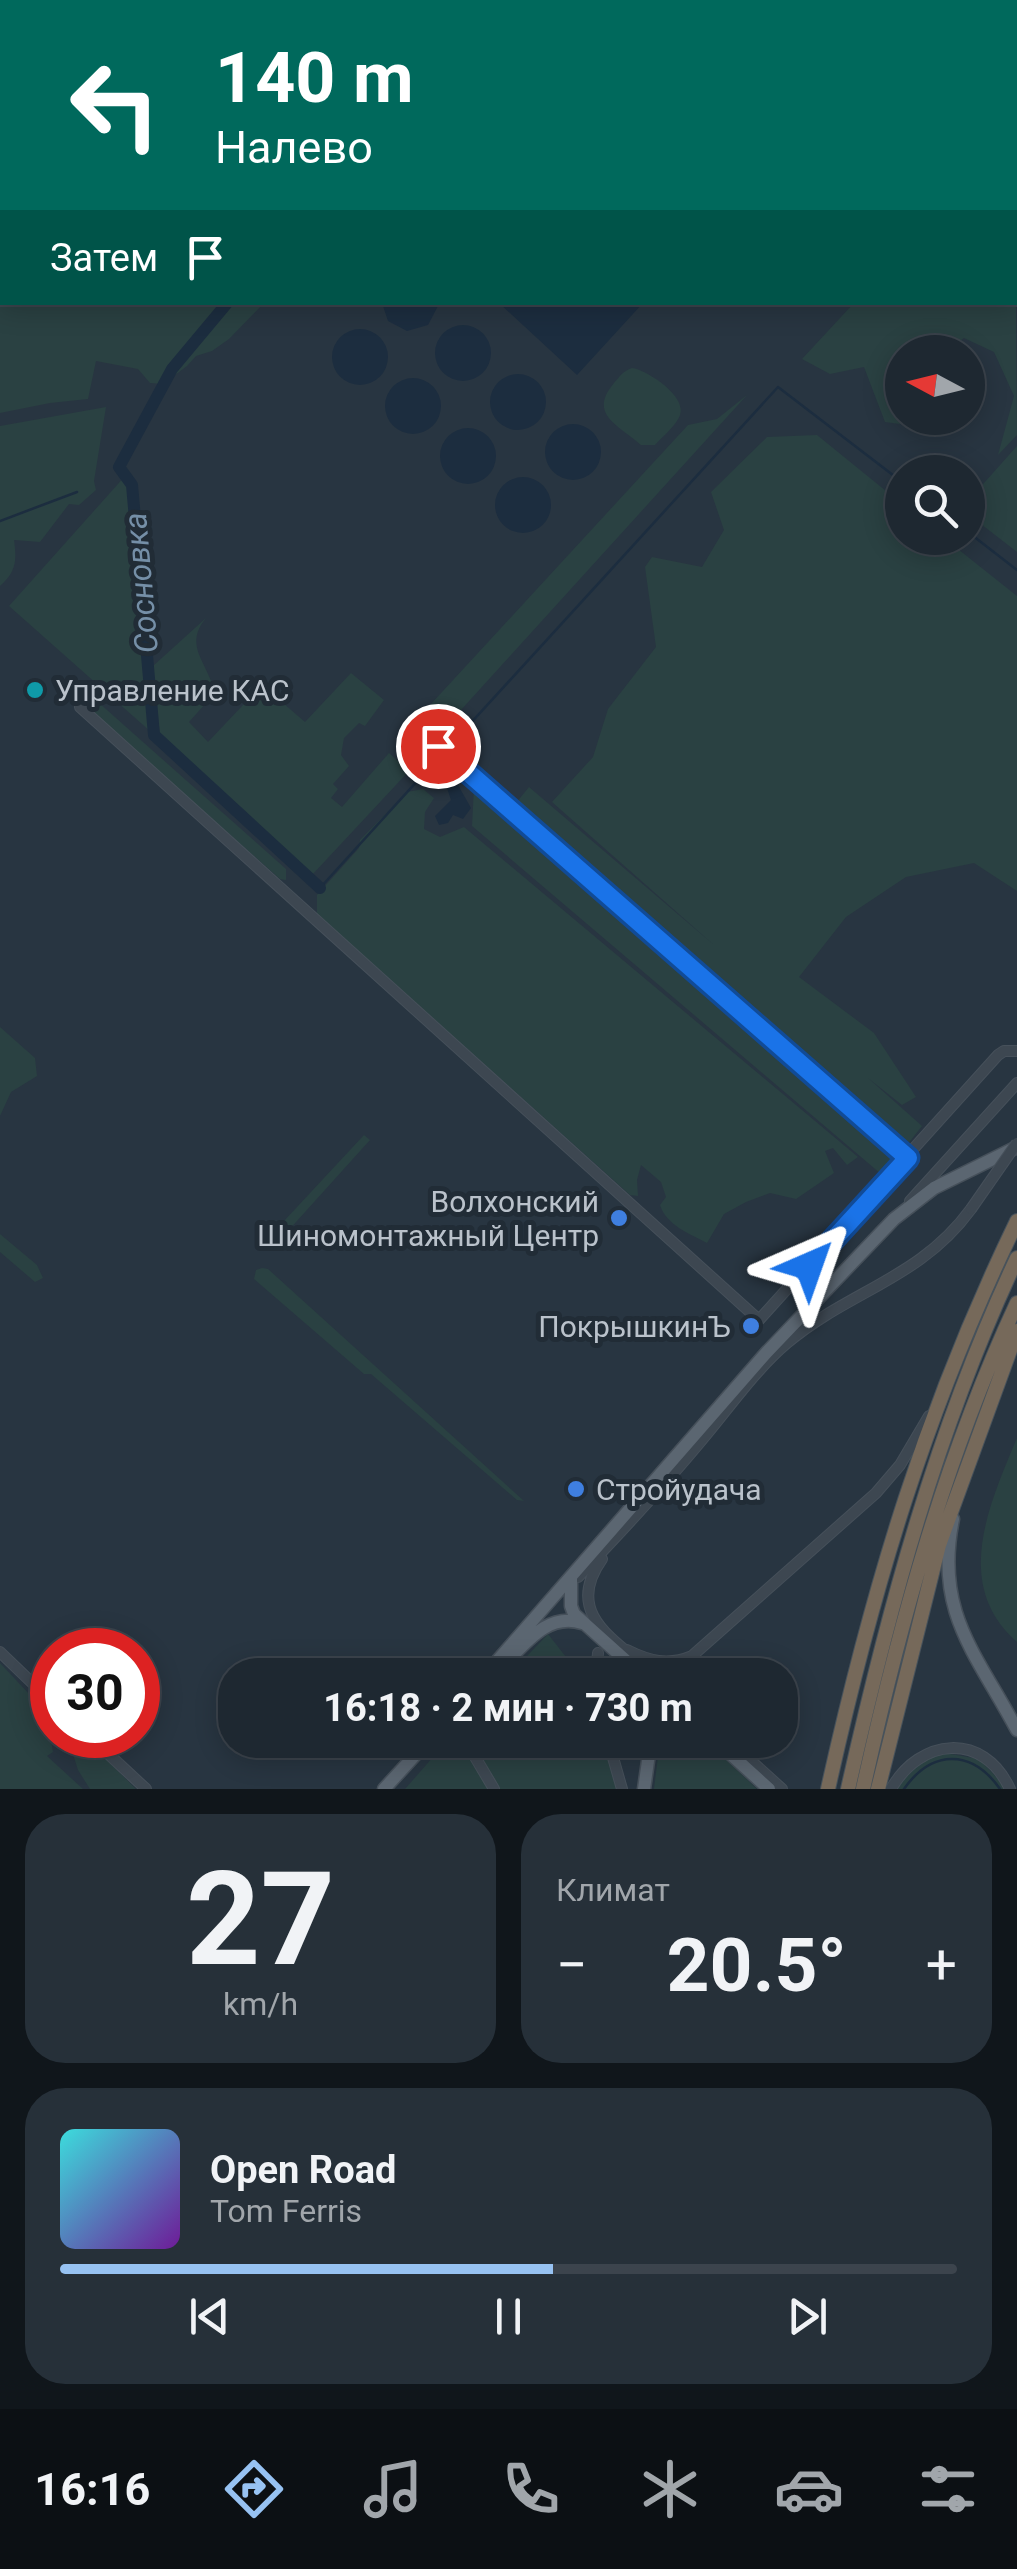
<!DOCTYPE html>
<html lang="ru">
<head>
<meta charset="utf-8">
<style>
  body { margin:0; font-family:Roboto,sans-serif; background:#263039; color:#f1f3f6; height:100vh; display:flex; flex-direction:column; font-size:38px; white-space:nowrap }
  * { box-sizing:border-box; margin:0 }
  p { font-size:32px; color:#a1a6ab }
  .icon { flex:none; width:55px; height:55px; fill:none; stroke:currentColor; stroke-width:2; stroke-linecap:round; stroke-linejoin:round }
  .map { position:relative; height:1789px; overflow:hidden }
  .drawer { display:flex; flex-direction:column; gap:25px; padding:25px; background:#10161b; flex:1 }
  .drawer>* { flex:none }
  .top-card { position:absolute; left:0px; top:0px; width:1018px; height:305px; box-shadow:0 5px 25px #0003,0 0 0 2px #3c444d; background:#00695c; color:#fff; overflow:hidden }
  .needle { width:65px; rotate:277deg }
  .controls { position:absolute; left:885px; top:335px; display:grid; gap:20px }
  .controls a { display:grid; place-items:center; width:100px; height:100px; border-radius:50%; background:#1e2831; box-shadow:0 5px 25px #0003,0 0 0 2px #3c444d; font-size:50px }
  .speed { position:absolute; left:30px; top:1628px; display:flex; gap:20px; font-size:50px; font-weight:700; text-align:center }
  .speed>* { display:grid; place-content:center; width:130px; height:130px; border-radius:50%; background:#1e2831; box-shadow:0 5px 25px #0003,0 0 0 2px #3c444d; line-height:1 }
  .speed .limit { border:15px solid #d22; background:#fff; color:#111 }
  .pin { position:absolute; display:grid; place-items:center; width:85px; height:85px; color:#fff; margin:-42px; border:5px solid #fff; border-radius:50%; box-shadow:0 2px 10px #0007 }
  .me { position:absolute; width:110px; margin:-55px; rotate:43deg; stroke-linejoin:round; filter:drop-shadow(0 0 8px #0008) }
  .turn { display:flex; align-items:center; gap:35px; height:210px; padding:0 50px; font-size:45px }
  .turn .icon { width:130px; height:130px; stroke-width:2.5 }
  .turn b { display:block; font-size:70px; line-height:85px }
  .then { display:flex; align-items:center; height:95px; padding:0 50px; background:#0003; gap:20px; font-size:38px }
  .big { font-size:75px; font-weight:700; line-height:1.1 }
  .drawer .card { flex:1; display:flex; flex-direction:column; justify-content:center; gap:15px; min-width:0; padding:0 35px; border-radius:40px; background:#263039 }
  .drawer .dial { align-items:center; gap:0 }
  .dial b { font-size:130px; line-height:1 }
  .song { display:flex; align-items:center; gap:30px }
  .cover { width:120px; height:120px; border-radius:15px; background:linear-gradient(135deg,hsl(180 70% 55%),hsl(280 70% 35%)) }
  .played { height:10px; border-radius:5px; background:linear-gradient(90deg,#97c2f2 55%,#3c444d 55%) }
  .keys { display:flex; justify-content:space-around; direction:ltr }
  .heat { display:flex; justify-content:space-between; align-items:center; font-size:55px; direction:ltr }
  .drawer .tiles { flex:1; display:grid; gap:25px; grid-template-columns:1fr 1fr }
  .card:last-child { grid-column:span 2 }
  .trip { position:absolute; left:218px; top:1658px; width:580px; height:100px; border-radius:40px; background:#1e2831; box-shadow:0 5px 25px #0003,0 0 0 2px #3c444d; font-weight:700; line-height:100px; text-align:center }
  .menu { display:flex; height:160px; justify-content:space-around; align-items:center; background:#0c1014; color:#a1a6ab }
  .menu .icon { width:70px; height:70px }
  .menu .current { color:#97c2f2 }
  .menu b { font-size:45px; color:#f1f3f6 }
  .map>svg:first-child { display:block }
  .green { fill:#2a4142 }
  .water { fill:#1c2d3f }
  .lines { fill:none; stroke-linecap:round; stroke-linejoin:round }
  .stream { stroke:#1c2d3f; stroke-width:2.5 }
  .river { stroke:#1c2d3f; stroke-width:12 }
  .minor-casing { stroke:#46505a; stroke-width:12 }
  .major-casing { stroke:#46505a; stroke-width:15 }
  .highway-casing { stroke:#47525b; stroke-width:16 }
  .minor { stroke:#3d4751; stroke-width:10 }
  .major { stroke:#5b6671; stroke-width:12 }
  .highway { stroke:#76695a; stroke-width:14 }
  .minor-bridge-casing { stroke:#46505a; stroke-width:12; stroke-linecap:butt }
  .minor-bridge { stroke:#3d4751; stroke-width:10 }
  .route-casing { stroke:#114b97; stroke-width:25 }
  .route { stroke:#1a73e8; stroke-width:18 }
  .culture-dot { fill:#0f9aa8; stroke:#212c36; stroke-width:4 }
  .shop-dot { fill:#3f7fe0; stroke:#212c36; stroke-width:4 }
  .labels { text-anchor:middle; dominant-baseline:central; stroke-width:10; stroke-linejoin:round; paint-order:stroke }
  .poi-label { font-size:30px; fill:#bac2cb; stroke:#212c36; text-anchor:start }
  .water-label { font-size:32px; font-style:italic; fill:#758fa7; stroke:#212c36 }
</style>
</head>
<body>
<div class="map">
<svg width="1017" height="1789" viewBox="0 0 1017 1789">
  <rect width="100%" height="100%" fill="#283541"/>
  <!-- green -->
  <path class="green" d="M0,0h538l-536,2v300l262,1 -35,36 -17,12 -16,5 -9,10 -24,18 -13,-1 -12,-14 -42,-8 -8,38 -38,4 -50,10z
    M1015,167l2,268 -19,20 16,-59 -20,-44 -30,-14 -20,14h-42v66h48l2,13 -67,-9 -21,-55 -34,7 -28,-15 52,-56 161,-1z
    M632,368c15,2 55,28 48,47 -3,10 -18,22 -25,30h-14c-24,-21 -53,-31 -27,-62 6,-7 9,-12 18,-15z
    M747,395l-296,326 -15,-11 -12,13 -5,-6 269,-292 29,-6z
    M106,407l-12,74 2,9 -17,15 -10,-1 -29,38 -26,-2c3,21 2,32 -14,46v-160z
    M817,435l85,69v34h42l73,58v295l-43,-28 -68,14 -60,40 -47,60 75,56 42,64 -14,8 -34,-27 54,48 -15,19 -391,-342 13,-16 185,158 -162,-143 41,-45 15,-48 48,-62 -11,-80 7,-10 50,10 22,-37 -13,-38 56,-55z
    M1017,446v106l-49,-38v-13z
    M126,475l25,257 -142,-126z
    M206,618c-23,28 1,43 9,75l-26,29 19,20 54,-57 43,37 46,-49 33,27 -19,26 -6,-3 -15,15 -3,17 8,11 -16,18 5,5 -7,9 11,9 47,-54 20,18 -97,104 -152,-139 -7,-70z
    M98,702l188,167v11l-6,-1 -187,-165 -1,-6z
    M474,787l420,370 -13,17 -409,-348z
    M423,789l11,9 -9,14 -1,17 16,8 24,-10 394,330 -11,8 -14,-17 -8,3 9,22 -38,26 -26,-6 -24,9 -22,12 -17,29c-17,-9 -41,-18 -47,-38l6,-8 -5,-15 -20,-17 -4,15 1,16 -8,-1 -313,-281v-19l42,-47 1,-8 47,-48z
    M0,1027l35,31 2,18 -26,16 -11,24z
    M364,1135l6,5 -92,102h-4l-3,-7z
    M0,1234l37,31 6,13 -8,4 -35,-30z
    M262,1268l6,1 256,232 -7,-1 -146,-126h-7l-110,-95 2,-9z
    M1017,1438v204c-65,-57 -28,-137 0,-204z
    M548,1634l32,41h-71z
    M0,1663l46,49 7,40 -6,4 36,33h-83z
    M67,1735h15l54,54h-46l-12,-19z
    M448,1740h159l9,49h-211z
    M660,1740h45l52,49h-103z
    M945,1753l34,6 29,30h-114l24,-27z"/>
  <!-- water -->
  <path class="water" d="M382,303h56v3l-10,19 -21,6 -19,-10z
    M499,303h144l-66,72z
    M435 353a28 28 0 1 1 56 0a28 28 0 1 1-56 0Z
    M332 357a28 28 0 1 1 56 0a28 28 0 1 1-56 0Z
    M490 402a28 28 0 1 1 56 0a28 28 0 1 1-56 0Z
    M385 406a28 28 0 1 1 56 0a28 28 0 1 1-56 0Z
    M545 452a28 28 0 1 1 56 0a28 28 0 1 1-56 0Z
    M440 456a28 28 0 1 1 56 0a28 28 0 1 1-56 0Z
    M495 505a28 28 0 1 1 56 0a28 28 0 1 1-56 0Z
    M458,785l13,23 -8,11 -10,-4 -5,8 -9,2 -4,-9 16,-16 -4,-12z"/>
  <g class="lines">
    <!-- stream -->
    <path class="stream" d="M0,521l77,-29
      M968,532l49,38
      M447,749l331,-362 124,95
      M320,888l120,-132
      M904,1789c28,-40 68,-40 96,0"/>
    <!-- river -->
    <path class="river" d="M0,131h2
      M228,302l-56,67 -53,98 13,18 22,250 166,153"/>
    <defs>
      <path id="minor" d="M80,707l679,613 239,-265 6,-4h13
        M438,746l470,412
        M910,1201l107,-118
        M602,1559c-40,56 15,82 53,116
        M578,1577c42,-44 84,-89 123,-136 28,-33 54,-71 86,-98 63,-53 133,-64 184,-134
        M627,1650c22,11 41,16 65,6l184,-163 24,-28 29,-49
        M0,1652l52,50
        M596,1675l2,-22
        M88,1735l58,54
        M465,1740l29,49
        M608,1740l14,49
        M728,1740l54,49
        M891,1789c29,-51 92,-58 119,0"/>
      <path id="major" d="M953,1519c-19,93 23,134 64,211
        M571,1577v29l3,8 68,61
        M495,1673c26,-22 48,-62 87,-50
        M485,1675l282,-323 127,-133 40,-31 81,-40
        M715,1740l54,49
        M384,1789l45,-49
        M644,1789l7,-49"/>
      <path id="highway" d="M828,1789c45,-203 98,-380 189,-568
        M848,1789c41,-182 89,-361 169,-531
        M863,1789c37,-167 82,-331 154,-486
        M878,1789l61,-244 78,-214"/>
    </defs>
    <!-- minor casing -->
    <use href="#minor" class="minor-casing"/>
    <!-- major casing -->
    <use href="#major" class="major-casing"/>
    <!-- highway casing -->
    <use href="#highway" class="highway-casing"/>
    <!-- minor -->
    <use href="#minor" class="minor"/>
    <!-- major -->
    <use href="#major" class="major"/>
    <!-- highway -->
    <use href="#highway" class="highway"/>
    <defs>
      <path id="minor-bridge" d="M971,1209l46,-66"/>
    </defs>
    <!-- minor-bridge casing -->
    <use href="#minor-bridge" class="minor-bridge-casing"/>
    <!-- minor-bridge -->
    <use href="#minor-bridge" class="minor-bridge"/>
  </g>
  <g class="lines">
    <defs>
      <path id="route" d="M438,746l470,412 -99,108"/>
    </defs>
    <!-- route casing -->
    <use href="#route" class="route-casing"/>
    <!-- route -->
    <use href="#route" class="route"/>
  </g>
  <!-- markers -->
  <circle class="culture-dot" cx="35" cy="690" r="10"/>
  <g class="shop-dot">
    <circle cx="619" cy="1218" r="10"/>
    <circle cx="751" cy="1326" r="10"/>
    <circle cx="576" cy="1489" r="10"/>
  </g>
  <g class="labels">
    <!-- poi labels -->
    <g class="poi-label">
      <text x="55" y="690">Управление КАС</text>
      <text x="599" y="1201" text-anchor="end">Волхонский<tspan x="599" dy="34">Шиномонтажный Центр</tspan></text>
      <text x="731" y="1326" text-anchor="end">ПокрышкинЪ</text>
      <text x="596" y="1489">Стройудача</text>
    </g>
    <!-- water labels -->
    <g class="water-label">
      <text transform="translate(141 583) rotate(-95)">Сосновка</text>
    </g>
  </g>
</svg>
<div class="controls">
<a><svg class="needle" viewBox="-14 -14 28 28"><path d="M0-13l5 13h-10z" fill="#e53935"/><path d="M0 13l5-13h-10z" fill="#a1a6ab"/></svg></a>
<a><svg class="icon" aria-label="search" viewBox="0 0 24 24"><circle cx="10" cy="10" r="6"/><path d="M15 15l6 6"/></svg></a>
</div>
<div class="speed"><div class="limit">30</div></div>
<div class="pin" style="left:438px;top:746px;background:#d93025"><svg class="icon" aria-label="arrive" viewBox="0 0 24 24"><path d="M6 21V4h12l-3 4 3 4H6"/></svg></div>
<svg class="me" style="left:809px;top:1266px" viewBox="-20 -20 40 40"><path d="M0-17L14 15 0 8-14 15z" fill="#1a73e8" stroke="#fff" stroke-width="4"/></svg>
<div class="trip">16:18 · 2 мин · 730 m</div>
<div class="top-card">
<div class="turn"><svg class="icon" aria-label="left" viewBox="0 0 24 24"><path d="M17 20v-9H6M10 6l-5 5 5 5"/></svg><div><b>140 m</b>Налево</div></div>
<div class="then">Затем<svg class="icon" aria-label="arrive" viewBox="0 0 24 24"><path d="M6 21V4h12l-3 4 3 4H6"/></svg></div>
</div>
</div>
<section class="drawer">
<div class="tiles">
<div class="card dial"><b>27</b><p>km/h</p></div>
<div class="card"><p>Климат</p>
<div class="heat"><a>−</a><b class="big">20.5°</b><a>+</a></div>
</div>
<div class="card">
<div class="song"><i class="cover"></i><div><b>Open Road</b><p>Tom Ferris</p></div></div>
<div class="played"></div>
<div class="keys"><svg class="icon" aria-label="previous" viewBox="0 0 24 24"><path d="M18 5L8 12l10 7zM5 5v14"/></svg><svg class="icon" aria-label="pause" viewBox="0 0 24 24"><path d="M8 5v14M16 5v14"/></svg><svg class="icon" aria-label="next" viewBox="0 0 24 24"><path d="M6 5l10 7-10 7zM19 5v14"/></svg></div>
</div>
</div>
</section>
<nav class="menu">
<b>16:16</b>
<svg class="icon current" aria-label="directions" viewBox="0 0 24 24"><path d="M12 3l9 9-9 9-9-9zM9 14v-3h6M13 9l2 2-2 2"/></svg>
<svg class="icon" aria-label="music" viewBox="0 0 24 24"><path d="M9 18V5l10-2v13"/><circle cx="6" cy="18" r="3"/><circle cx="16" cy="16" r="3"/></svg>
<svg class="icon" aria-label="phone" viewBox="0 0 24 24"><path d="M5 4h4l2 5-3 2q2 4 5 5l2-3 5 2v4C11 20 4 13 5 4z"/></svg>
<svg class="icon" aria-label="climate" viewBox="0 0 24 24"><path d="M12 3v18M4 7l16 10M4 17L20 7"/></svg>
<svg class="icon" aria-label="car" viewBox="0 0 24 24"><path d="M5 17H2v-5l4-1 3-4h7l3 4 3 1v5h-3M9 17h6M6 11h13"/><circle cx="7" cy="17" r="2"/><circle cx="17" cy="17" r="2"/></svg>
<svg class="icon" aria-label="filters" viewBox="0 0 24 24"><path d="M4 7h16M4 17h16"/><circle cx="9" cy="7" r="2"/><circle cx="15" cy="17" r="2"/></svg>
</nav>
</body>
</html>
